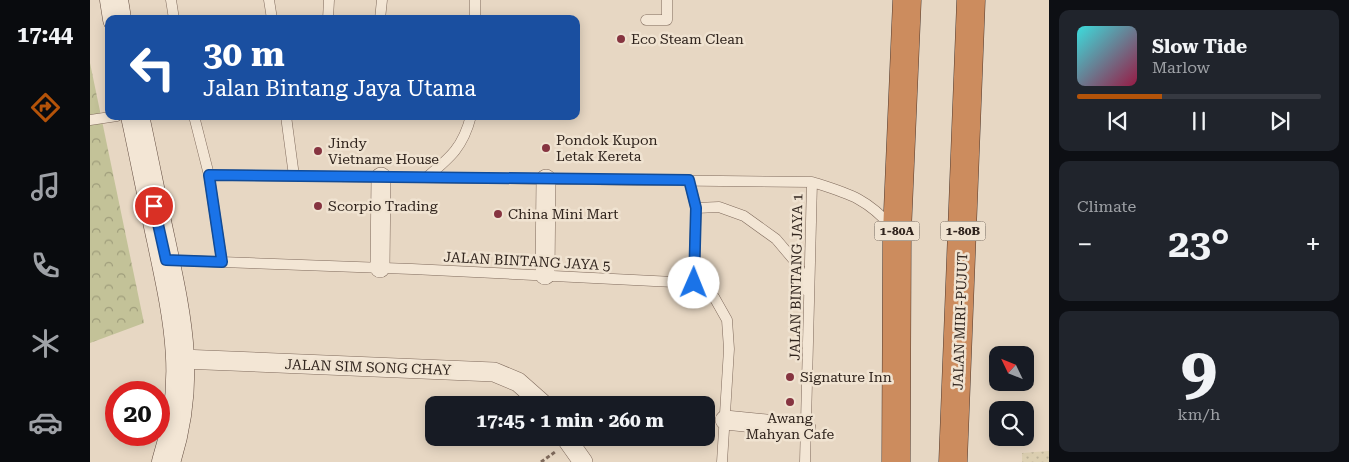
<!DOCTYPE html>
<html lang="en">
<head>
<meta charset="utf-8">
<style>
  body { margin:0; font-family:"Roboto Serif",serif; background:#20242c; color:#f1f3f6; height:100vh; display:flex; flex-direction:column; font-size:19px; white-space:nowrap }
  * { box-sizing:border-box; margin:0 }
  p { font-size:16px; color:#9ea1a6 }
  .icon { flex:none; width:28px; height:28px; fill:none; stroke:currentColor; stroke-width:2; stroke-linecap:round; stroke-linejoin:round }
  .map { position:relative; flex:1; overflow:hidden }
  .side { display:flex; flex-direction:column; gap:10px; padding:10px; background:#0d0f14; width:300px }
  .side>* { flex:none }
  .hud { position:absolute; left:15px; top:15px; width:475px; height:105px; border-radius:10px; box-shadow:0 2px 12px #0003; background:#1a4fa0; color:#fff; overflow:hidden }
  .needle { width:32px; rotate:313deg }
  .buttons { position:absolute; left:899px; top:346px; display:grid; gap:10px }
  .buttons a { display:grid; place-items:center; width:45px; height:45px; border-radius:10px; background:#171b24; box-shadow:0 2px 12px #0003; font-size:25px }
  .speed { position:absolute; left:15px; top:381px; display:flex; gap:10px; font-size:25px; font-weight:700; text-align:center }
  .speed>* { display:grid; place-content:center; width:65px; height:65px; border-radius:50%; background:#171b24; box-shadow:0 2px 12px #0003; line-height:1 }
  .speed .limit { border:8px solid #d22; background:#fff; color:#111 }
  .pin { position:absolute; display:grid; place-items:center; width:42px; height:42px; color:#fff; margin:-21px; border:2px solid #fff; border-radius:50%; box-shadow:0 1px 5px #0007 }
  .me { position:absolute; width:55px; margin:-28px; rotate:1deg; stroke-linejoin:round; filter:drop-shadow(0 0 4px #0008) }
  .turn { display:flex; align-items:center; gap:18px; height:105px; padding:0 15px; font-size:22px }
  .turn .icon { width:65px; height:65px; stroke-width:2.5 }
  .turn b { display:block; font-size:35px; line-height:42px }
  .big { font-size:38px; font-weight:700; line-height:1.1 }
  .side .widget { flex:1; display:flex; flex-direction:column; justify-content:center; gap:8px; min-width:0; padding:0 18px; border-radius:10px; background:#20242c }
  .side .dial { align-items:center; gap:0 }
  .dial b { font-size:65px; line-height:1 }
  .song { display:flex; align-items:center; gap:15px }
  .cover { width:60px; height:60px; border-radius:8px; background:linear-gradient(135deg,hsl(180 70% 55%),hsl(340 70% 35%)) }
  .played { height:5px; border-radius:2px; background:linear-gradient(90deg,#b45309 35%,#363941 35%) }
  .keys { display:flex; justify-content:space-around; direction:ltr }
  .heat { display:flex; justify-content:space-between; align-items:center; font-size:28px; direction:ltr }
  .trip { position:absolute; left:335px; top:396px; width:290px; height:50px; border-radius:10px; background:#171b24; box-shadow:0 2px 12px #0003; font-weight:700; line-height:50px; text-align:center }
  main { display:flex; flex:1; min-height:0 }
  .tabs { display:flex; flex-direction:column; width:90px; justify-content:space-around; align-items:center; background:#090b0e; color:#9ea1a6 }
  .tabs .icon { width:35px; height:35px }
  .tabs .selected { color:#b45309 }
  .tabs b { font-size:22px; color:#f1f3f6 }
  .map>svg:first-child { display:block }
  .farmland { fill:url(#farmland-dots) }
  .forest { fill:url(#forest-crowns) }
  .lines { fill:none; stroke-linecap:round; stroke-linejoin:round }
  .lane-casing { stroke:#7f6a5c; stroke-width:11 }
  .street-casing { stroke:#7f6a5c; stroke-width:20 }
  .secondary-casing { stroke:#614b3f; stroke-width:29 }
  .highway-casing { stroke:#4d3930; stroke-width:29 }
  .path { stroke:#7f6a5c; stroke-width:3; stroke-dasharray:4 2.5; stroke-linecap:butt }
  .lane { stroke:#f3e6d5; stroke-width:10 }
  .street { stroke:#f3e6d5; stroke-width:19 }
  .secondary { stroke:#f3e6d5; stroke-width:28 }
  .highway { stroke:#cc8c5e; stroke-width:28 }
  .route-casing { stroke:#114b97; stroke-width:12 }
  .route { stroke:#1a73e8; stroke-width:9 }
  .poi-dot { fill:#863440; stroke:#f0e3d1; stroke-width:2 }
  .labels { text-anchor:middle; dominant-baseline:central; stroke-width:5; stroke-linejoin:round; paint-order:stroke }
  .shield { fill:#f0e3d1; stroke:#6a5e54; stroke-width:1 }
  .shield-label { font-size:12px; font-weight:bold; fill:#31251e }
  .poi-label { font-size:14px; fill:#31251e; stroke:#f0e3d1; text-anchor:start }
  .street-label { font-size:14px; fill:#31251e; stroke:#f0e3d1 }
</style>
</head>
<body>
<main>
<nav class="tabs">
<b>17:44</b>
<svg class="icon selected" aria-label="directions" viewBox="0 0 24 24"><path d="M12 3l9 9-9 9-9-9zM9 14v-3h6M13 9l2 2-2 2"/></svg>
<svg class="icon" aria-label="music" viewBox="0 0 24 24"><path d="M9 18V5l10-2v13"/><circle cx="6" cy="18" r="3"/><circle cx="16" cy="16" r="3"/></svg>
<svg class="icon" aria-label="phone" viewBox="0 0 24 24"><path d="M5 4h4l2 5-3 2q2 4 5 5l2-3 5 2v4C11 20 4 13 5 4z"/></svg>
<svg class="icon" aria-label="climate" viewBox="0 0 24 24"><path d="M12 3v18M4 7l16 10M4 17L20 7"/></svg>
<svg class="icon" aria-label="car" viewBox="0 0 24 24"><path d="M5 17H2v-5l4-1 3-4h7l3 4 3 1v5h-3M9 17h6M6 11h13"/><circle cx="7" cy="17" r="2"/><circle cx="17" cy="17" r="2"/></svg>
</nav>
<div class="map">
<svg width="959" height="462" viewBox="0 0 959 462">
  <defs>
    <pattern id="farmland-dots" width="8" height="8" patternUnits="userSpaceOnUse" patternTransform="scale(1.25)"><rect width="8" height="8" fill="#dccfb1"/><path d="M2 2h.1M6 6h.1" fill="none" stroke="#bdb298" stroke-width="1.8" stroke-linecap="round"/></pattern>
    <pattern id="forest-crowns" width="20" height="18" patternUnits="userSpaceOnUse" patternTransform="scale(1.25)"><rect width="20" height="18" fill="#c3c298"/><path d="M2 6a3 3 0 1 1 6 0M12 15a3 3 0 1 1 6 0" fill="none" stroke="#9f9d7b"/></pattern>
  </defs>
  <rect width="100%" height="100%" fill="#e7d7c3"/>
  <!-- farmland -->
  <path class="farmland" d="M959,451v11h-27v-9z"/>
  <!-- forest -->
  <path class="forest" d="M0,63l54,260 -54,20z"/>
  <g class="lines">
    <defs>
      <path id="lane" d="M81,0l3,19
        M179,0l3,19
        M238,19l1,-19
        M290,19l2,-19
        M385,19v-19
        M556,20h21v-20
        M104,116l15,59 13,87
        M196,116l8,60
        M0,120l27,-4
        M119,175l603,7c38,12 54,16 81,46
        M337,177c24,-20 36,-30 44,-61
        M599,180l7,28 -2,75
        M606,208l23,-1 25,9 32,23 22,26 9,26
        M76,260l246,9 282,14 20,14 13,23 2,29 -7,113
        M715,462l7,-280"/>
      <path id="street" d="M290,268l1,-91
        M455,275l1,-96
        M91,359l313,13 24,10 26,23
        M635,420l81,8
        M476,438l17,24"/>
      <path id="secondary" d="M24,0l3,19
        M45,116c9,41 17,83 26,124 17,80 31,141 5,222"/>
      <path id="highway" d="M806,462l1,-229 10,-233
        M863,462l18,-462"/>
    </defs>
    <!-- lane casing -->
    <use href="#lane" class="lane-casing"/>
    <!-- street casing -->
    <use href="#street" class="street-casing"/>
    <!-- secondary casing -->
    <use href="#secondary" class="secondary-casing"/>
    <!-- highway casing -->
    <use href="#highway" class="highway-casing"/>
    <!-- path -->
    <path class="path" d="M451,462l14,-10"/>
    <!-- lane -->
    <use href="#lane" class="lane"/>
    <!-- street -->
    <use href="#street" class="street"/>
    <!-- secondary -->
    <use href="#secondary" class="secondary"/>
    <!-- highway -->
    <use href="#highway" class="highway"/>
  </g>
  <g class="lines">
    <defs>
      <path id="route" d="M64,206l12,54 56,2 -13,-87 480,5 7,28 -2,75"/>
    </defs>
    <!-- route casing -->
    <use href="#route" class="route-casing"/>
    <!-- route -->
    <use href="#route" class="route"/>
  </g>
  <!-- markers -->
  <g class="poi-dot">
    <circle cx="531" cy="39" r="5"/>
    <circle cx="456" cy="148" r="5"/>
    <circle cx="228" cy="151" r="5"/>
    <circle cx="228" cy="206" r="5"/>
    <circle cx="408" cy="214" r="5"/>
    <circle cx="700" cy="377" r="5"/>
    <circle cx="700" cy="402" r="5"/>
  </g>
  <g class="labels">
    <!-- shield labels -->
    <g class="shield">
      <rect x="784.5" y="221.5" width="45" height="19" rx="4"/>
      <rect x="850.5" y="221.5" width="45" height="19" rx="4"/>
    </g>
    <g class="shield-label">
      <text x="807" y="231">1-80A</text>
      <text x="873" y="231">1-80B</text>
    </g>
    <!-- poi labels -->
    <g class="poi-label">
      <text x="541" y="39">Eco Steam Clean</text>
      <text x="466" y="140">Pondok Kupon<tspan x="466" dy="16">Letak Kereta</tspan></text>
      <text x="238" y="143">Jindy<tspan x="238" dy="16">Vietname House</tspan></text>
      <text x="238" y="206">Scorpio Trading</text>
      <text x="418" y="214">China Mini Mart</text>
      <text x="710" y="377">Signature Inn</text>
      <text x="700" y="418" text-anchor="middle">Awang<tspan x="700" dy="16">Mahyan Cafe</tspan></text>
    </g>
    <!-- street labels -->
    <g class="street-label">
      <text transform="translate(437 261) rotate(3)">JALAN BINTANG JAYA 5</text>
      <text transform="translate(706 277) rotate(-89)">JALAN BINTANG JAYA 1</text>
      <text transform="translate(870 321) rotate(-88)">JALAN MIRI-PUJUT</text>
      <text transform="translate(278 367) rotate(2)">JALAN SIM SONG CHAY</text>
    </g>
  </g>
</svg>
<div class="buttons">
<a><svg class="needle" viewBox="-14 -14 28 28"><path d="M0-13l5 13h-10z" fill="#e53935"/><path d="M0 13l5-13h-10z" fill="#9ea1a6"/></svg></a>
<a><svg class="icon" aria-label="search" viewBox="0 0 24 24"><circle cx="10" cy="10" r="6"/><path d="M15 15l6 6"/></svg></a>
</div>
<div class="speed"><div class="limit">20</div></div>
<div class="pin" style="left:64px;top:206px;background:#d93025"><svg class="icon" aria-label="arrive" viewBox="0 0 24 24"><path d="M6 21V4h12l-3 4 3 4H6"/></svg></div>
<svg class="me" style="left:604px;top:283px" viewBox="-20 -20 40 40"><circle r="19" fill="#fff"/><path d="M0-13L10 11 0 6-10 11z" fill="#1a73e8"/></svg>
<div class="trip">17:45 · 1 min · 260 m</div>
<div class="hud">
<div class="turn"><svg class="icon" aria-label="left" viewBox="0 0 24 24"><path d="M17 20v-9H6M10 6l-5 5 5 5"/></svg><div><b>30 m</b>Jalan Bintang Jaya Utama</div></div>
</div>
</div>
<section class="side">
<div class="widget">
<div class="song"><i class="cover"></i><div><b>Slow Tide</b><p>Marlow</p></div></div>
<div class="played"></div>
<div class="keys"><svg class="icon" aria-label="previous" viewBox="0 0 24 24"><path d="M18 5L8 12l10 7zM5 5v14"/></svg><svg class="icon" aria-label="pause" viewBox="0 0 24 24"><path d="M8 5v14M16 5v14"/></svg><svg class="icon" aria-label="next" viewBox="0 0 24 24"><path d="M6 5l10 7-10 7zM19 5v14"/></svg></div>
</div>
<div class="widget"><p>Climate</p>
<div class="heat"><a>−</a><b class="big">23°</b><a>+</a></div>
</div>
<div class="widget dial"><b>9</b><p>km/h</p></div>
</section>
</main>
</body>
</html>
